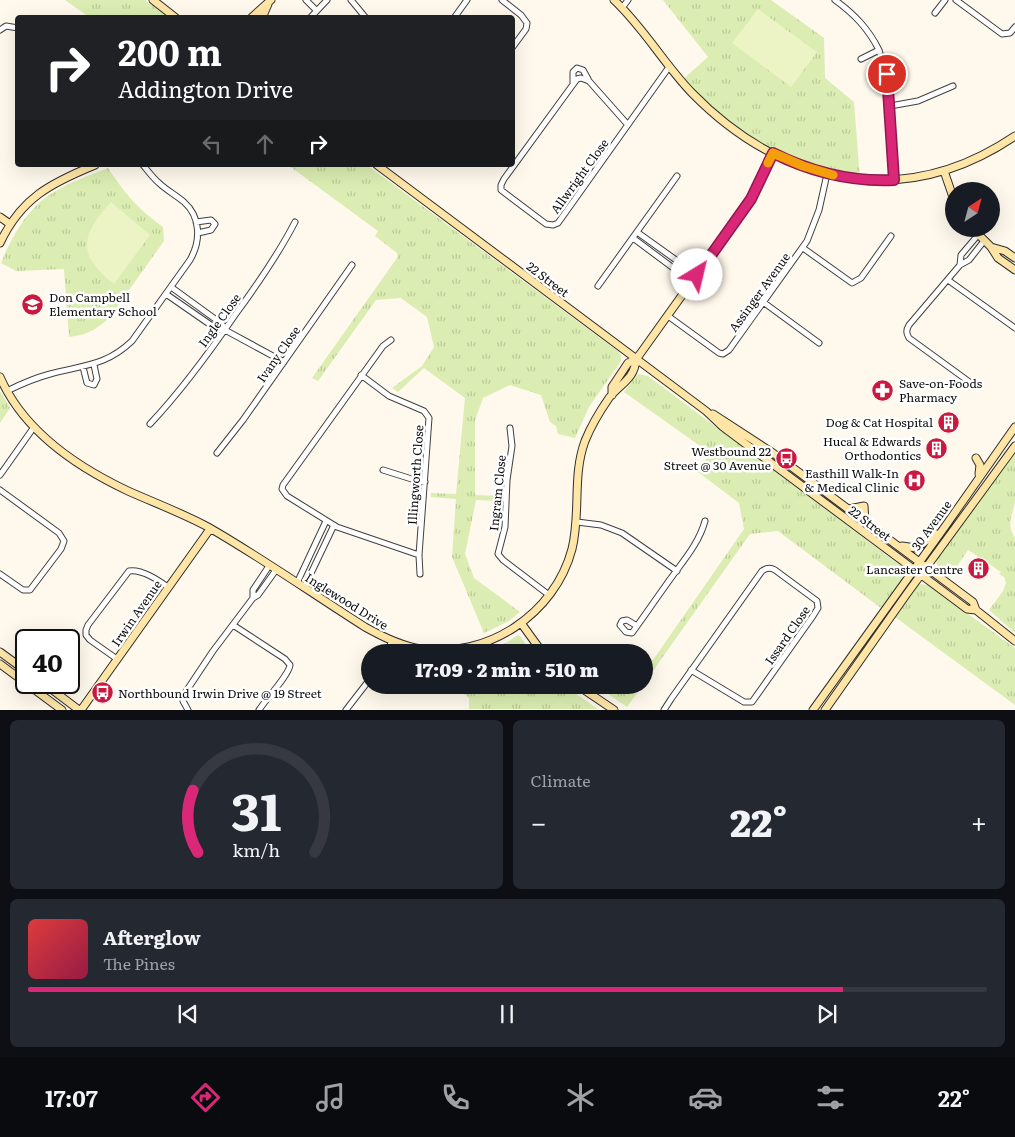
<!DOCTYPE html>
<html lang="en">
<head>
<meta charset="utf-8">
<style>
  body { margin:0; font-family:Literata,serif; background:#242831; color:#f1f3f6; height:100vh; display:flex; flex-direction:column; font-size:19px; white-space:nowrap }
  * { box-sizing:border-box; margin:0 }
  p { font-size:16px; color:#9ea1a6 }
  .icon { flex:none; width:28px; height:28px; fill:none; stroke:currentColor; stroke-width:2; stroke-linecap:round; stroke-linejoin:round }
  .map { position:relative; height:710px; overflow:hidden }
  .side { display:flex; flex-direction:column; gap:10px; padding:10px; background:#0d0f14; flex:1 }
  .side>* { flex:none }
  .top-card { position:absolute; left:15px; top:15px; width:500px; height:152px; border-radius:5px; box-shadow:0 5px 20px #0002; background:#202124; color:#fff; overflow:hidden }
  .needle { width:32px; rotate:36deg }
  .controls { position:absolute; left:945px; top:182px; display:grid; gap:10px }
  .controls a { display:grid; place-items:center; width:55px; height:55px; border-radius:50%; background:#171b24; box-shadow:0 5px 20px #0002; font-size:25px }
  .speed { position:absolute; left:15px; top:629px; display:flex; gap:10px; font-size:25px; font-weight:700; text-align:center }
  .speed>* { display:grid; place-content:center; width:65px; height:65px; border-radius:50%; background:#171b24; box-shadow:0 5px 20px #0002; line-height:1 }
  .speed .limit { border:2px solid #111; border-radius:8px; background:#fff; color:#111 }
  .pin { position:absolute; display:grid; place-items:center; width:42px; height:42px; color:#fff; margin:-21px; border:2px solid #fff; border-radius:50%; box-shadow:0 1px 5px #0007 }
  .me { position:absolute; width:55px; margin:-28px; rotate:36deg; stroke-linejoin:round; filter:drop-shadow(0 0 4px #0008) }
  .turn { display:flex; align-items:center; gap:18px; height:105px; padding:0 20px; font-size:22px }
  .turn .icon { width:65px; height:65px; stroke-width:2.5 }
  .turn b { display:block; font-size:35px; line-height:42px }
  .lanes { display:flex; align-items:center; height:48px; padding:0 20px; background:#0003; justify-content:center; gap:25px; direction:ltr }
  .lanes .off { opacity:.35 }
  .big { font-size:38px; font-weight:800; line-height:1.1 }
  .side .card { flex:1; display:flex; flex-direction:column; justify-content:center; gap:8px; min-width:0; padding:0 18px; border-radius:8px; background:#242831 }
  .side .dial { align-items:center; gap:0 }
  .dial svg { height:130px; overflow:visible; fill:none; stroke:#363941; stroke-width:7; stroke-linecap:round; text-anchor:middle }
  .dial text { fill:#f1f3f6; stroke:none }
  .song { display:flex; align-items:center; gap:15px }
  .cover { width:60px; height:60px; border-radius:8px; background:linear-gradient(135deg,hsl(0 70% 55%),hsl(340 70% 35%)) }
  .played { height:5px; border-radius:2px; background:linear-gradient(90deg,#db2777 85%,#363941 85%) }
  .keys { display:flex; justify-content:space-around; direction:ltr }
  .heat { display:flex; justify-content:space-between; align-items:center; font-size:28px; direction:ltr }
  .side .tiles { flex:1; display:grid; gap:10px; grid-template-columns:1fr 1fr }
  .card:last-child { grid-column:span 2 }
  .trip { position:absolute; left:361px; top:644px; width:292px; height:50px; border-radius:25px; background:#171b24; box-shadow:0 5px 20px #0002; font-weight:800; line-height:50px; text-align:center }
  .menu { display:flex; height:80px; justify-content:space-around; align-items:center; background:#090b0e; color:#9ea1a6 }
  .menu .icon { width:35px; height:35px }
  .menu .on { color:#db2777 }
  .menu b { font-size:22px; color:#f1f3f6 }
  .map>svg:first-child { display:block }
  .park { fill:url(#park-tufts) }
  .pitch { fill:#ecf4c5 }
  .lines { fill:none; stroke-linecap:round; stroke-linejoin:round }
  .street-casing { stroke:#404040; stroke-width:7 }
  .secondary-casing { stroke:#2f2f2f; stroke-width:9 }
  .street { stroke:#fff; stroke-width:5 }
  .secondary { stroke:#ffe6a7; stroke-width:7 }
  .route-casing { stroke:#8e194d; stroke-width:12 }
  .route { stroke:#db2777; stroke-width:9 }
  .slow { stroke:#f59e0b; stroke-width:9 }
  .labels { text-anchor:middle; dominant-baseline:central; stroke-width:5; stroke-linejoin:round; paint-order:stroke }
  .street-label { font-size:12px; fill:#0d0d0d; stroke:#fff }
  .poi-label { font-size:12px; fill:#0d0d0d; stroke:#fff; text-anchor:end }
</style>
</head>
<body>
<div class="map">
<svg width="1015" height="710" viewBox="0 0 1015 710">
  <defs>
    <pattern id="park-tufts" width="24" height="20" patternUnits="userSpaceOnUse" patternTransform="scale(1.25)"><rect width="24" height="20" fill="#dbedb2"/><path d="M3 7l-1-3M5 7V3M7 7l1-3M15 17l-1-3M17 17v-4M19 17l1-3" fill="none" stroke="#bbca98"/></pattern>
  </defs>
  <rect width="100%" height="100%" fill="#fff8ec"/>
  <!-- park -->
  <path class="park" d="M65,0h80l24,17h-80z
    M663,0h108l53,38 1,40 29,24 6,77 -57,-13 -62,-33 -60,-52 27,-24z
    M288,165h79l252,187 2,4v5l-32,46 -14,31 -17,-4 -2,-8 -6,-4 -9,-27 -31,-10 -27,13 -8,22v75l27,1v5l-26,-1 -11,54 9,24 46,34 -11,9 -25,12 -32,-76 4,-58 -25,-2v-4l25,1 9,-96 -41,-30 -26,24 -6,-4 30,-22 12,-19 -7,-30 -26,-19 -25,2 -58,81 -6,-3 85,-120v-5l-22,-17 3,-5z
    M108,168c18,27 29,40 55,59l1,14 -55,77c-13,12 -23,17 -40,19l-5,-68 -48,2 -15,-8c11,-27 27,-56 53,-71 16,-10 36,-17 54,-24z
    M639,374l9,2 253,190 2,5v7l-22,30 -103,-77 -28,3 -105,148v-20l8,-2 91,-131 -5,-26 -41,-31 12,-19 -86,-61 11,-16z
    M0,391l10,17 -10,15z
    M1015,451c0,16 0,33 0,49 -1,14 -10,23 0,38v95l-26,-23 14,-19 3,-8 -2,-6 -5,-3 2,-2 -33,-22 -19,28c-6,-6 -13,-10 -13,-19z
    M920,584l8,1 87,63v57l-120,-88 21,-30z
    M518,635l2,1 11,16h-50l25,-9z
    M454,685h109l35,24h-129v-11z
    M609,685h34l-16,22 -23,-16z"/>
  <!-- pitch -->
  <path class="pitch" d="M758,9l59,43 -26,35 -59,-44z
    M111,202l39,33 -36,49c-38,-30 -33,-49 -3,-82z"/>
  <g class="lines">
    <defs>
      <path id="street" d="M306,0l10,10
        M351,0l15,18
        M502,0l19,15 6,8 -1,6 -14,19
        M835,0c19,14 33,28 44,50l-18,9
        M956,0l46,34 8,-1 5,-6
        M622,8l6,-8
        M935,13l10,-13
        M310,18l17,-18
        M454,18l13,-18
        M0,30l6,-4 12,2
        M879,50l9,32 6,98
        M573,83v-11l4,-4 6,2 5,9
        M890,106l28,-5 35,-15
        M628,125l-39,-44 -8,-3 -4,1 -73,100 -3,6v5l45,34 7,1 5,-2 111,-156
        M196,222l15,-2 4,4 -4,6 -13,3
        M637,232l60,43
        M633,238l59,44
        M803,248l49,35 9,-5 30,-42
        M960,265l1,-10 17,-20
        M948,280l67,48
        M598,286l79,-110
        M171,287l51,37 3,6 59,32
        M166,294l52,36h7
        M763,302l56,41
        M668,316l51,37 4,1 6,-4 78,-109 12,-31 8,-36
        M391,340l-8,6 -100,139 -1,4 5,7 50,31 82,28
        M83,367l4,16 7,2 3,-6 -3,-14
        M361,375l28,21 35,15 5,7 -10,137 1,19
        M975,386l-66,-48c-3,-5 -3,-8 0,-13l51,-60 9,-5 15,-19
        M7,391c14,-7 28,-13 43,-17 33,-9 56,-8 82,-33l58,-81c11,-19 11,-43 -6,-58 -8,-7 -18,-12 -25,-19 -6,-5 -11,-12 -16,-18
        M150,424c32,-34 59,-71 85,-109 22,-30 43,-60 60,-93
        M510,428l2,18 -5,34 -2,47 -7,27 5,6 46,35
        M217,453l26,-33 109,-155
        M383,470l35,11 7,1
        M0,475l34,-48
        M0,490l59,43 5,8 -3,8 -31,41h-7l-23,-16
        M577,522l24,3 21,8 55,38
        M297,583l29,-62
        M304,588l30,-63
        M253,598v-8l16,-24
        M233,625l52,34 5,6c-1,10 -24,34 -31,45
        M637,626l-10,-6 -5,1 -2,4 6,7 6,1c13,-18 26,-37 39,-55 13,-18 28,-35 34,-57
        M387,652l5,-11
        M117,659l-27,-19 -4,-5v-5l2,-5 41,-54c13,-2 29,9 39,16
        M188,710l-5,-9 2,-8 28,-42 40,-53 5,-3 18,-25
        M346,710l24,-31
        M664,710l7,-11 91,-128c4,-3 8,-4 13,-1l42,31 1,7 -5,8 -61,86h-8l-53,-32"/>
      <path id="secondary" d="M153,0l23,18
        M614,0c30,28 50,64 78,93 91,93 212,118 323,43
        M251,18l20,-18
        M262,18l6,-14
        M377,165l329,246 17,16 244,182 9,1 39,31
        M944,171l10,29
        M0,217l10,7
        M973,229l18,18 7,11 17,12
        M0,243c21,-45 51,-60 95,-78
        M991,247l14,4 10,7
        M0,377c23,53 77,90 128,114 27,12 54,22 80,36 54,31 105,67 157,100 18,10 36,19 56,22 66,10 134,-35 151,-100 9,-36 0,-73 13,-108 6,-15 15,-30 24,-43 11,-14 26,-19 27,-39
        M612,395v-8l16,-24 8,-4 4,-5 111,-155 22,-46
        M713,414l60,39 200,149 3,8
        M976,458l4,7 -1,9
        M849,509l15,-3 1,15
        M902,546l14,2 20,-14
        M521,623l21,29
        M0,652l26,19
        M0,664l62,46
        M42,682l37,28
        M577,685l37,25
        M81,710l129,-181
        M813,710l131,-182 71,-101
        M825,710l81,-115 109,-149"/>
    </defs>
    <!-- street casing -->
    <use href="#street" class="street-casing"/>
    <!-- secondary casing -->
    <use href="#secondary" class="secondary-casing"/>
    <!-- street -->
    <use href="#street" class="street"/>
    <!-- secondary -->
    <use href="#secondary" class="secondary"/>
  </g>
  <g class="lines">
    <defs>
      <path id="route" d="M697,275l54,-76 22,-46c38,19 78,29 121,27l-7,-106"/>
    </defs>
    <!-- route casing -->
    <use href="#route" class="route-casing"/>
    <!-- route -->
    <use href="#route" class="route"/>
    <!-- slow -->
    <path class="slow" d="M768,163l5,-10 30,13 30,9"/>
  </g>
  <!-- icons -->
  <defs>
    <symbol id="school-disc" viewBox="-11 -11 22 22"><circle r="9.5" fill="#ca183f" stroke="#fff"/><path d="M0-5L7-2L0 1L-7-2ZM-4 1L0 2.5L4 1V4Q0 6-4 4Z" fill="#fff"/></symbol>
    <symbol id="pharmacy-disc" viewBox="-11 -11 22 22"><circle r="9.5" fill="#ca183f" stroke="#fff"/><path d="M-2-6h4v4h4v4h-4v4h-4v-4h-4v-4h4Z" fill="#fff"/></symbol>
    <symbol id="building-disc" viewBox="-11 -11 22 22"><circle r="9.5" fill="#ca183f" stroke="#fff"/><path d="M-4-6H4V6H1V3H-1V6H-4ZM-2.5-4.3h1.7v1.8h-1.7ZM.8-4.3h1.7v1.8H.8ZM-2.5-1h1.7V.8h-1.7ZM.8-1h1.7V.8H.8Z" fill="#fff"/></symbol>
    <symbol id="bus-disc" viewBox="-11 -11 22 22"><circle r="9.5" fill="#ca183f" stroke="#fff"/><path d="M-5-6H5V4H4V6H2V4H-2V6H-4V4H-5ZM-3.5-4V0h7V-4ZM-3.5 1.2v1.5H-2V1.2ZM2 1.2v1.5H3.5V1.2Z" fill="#fff"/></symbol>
    <symbol id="hospital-disc" viewBox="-11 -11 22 22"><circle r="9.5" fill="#ca183f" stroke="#fff"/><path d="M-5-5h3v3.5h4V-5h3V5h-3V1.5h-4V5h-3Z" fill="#fff"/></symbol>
  </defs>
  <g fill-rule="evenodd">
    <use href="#school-disc" x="20" y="292" width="25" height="25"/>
    <use href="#pharmacy-disc" x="870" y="378" width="25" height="25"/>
    <use href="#building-disc" x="936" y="410" width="25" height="25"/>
    <use href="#building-disc" x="924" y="436" width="25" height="25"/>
    <use href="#bus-disc" x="774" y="446" width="25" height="25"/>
    <use href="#hospital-disc" x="902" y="468" width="25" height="25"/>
    <use href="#building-disc" x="966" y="556" width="25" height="25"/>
    <use href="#bus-disc" x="90" y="680" width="25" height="25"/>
  </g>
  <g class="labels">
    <!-- street labels -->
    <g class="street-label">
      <text transform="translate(579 176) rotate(-54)">Allwright Close</text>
      <text transform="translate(548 279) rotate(37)">22 Street</text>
      <text transform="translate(759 292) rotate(-54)">Assinger Avenue</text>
      <text transform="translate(219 320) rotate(-54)">Ingle Close</text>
      <text transform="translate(278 354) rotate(-55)">Ivany Close</text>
      <text transform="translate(415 475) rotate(-86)">Illingworth Close</text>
      <text transform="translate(497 493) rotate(-84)">Ingram Close</text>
      <text transform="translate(870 523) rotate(37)">22 Street</text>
      <text transform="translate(931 525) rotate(-54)">30 Avenue</text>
      <text transform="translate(347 601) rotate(32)">Inglewood Drive</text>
      <text transform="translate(136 613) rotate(-55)">Irwin Avenue</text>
      <text transform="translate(787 635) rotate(-55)">Issard Close</text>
    </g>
    <!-- poi labels -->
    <g class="poi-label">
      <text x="49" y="297" text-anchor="start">Don Campbell<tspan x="49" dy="14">Elementary School</tspan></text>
      <text x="899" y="383" text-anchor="start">Save-on-Foods<tspan x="899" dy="14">Pharmacy</tspan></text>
      <text x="933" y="422">Dog &amp; Cat Hospital</text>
      <text x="921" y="441">Hucal &amp; Edwards<tspan x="921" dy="14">Orthodontics</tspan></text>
      <text x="771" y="451">Westbound 22<tspan x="771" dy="14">Street @ 30 Avenue</tspan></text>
      <text x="899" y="473">Easthill Walk-In<tspan x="899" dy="14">&amp; Medical Clinic</tspan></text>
      <text x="963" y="569">Lancaster Centre</text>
      <text x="118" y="693" text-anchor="start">Northbound Irwin Drive @ 19 Street</text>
    </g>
  </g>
</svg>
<div class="controls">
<a><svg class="needle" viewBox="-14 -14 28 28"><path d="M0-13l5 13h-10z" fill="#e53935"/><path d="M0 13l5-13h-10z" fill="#9ea1a6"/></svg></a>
</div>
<div class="speed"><div class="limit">40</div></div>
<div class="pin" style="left:887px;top:74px;background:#d93025"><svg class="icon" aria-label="arrive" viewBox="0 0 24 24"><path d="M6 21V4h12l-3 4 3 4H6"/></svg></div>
<svg class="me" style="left:697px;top:275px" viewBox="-20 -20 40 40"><circle r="19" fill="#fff"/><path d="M0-13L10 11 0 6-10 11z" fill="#db2777"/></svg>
<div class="trip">17:09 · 2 min · 510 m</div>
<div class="top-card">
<div class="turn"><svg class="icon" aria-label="right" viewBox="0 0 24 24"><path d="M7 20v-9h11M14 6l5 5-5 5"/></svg><div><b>200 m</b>Addington Drive</div></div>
<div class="lanes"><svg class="icon off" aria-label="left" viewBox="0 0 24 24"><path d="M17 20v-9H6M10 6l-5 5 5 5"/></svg><svg class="icon off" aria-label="ahead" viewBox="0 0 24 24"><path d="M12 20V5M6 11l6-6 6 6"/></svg><svg class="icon" aria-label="right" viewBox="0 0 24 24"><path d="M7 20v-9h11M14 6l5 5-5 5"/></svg></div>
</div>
</div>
<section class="side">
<div class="tiles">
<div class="card dial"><svg viewBox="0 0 100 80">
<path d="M14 69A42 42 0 1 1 86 69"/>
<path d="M14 69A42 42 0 0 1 11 31" stroke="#db2777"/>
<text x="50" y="56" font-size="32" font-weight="700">31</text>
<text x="50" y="72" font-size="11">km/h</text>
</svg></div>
<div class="card"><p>Climate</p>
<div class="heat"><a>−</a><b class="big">22°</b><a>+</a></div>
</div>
<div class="card">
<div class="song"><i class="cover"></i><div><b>Afterglow</b><p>The Pines</p></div></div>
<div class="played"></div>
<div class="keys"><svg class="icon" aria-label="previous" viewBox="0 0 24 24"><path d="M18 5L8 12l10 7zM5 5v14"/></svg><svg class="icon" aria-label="pause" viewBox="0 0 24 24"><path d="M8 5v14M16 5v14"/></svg><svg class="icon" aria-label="next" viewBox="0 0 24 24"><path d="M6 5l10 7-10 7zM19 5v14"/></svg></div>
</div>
</div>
</section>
<nav class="menu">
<b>17:07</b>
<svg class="icon on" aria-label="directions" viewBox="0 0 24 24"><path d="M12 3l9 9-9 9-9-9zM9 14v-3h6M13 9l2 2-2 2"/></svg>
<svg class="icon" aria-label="music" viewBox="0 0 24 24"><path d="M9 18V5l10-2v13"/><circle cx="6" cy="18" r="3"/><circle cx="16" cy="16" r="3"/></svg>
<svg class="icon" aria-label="phone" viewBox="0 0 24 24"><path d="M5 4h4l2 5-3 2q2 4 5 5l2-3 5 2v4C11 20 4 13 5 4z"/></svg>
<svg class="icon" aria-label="climate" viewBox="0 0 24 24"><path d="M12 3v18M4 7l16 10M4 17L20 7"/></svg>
<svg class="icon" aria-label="car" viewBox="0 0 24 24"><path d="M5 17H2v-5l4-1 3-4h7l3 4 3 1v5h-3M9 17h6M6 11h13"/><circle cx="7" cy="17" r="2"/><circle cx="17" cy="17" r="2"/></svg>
<svg class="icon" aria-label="filters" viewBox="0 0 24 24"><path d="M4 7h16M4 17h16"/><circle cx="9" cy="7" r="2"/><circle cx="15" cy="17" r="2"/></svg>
<b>22°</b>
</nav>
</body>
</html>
